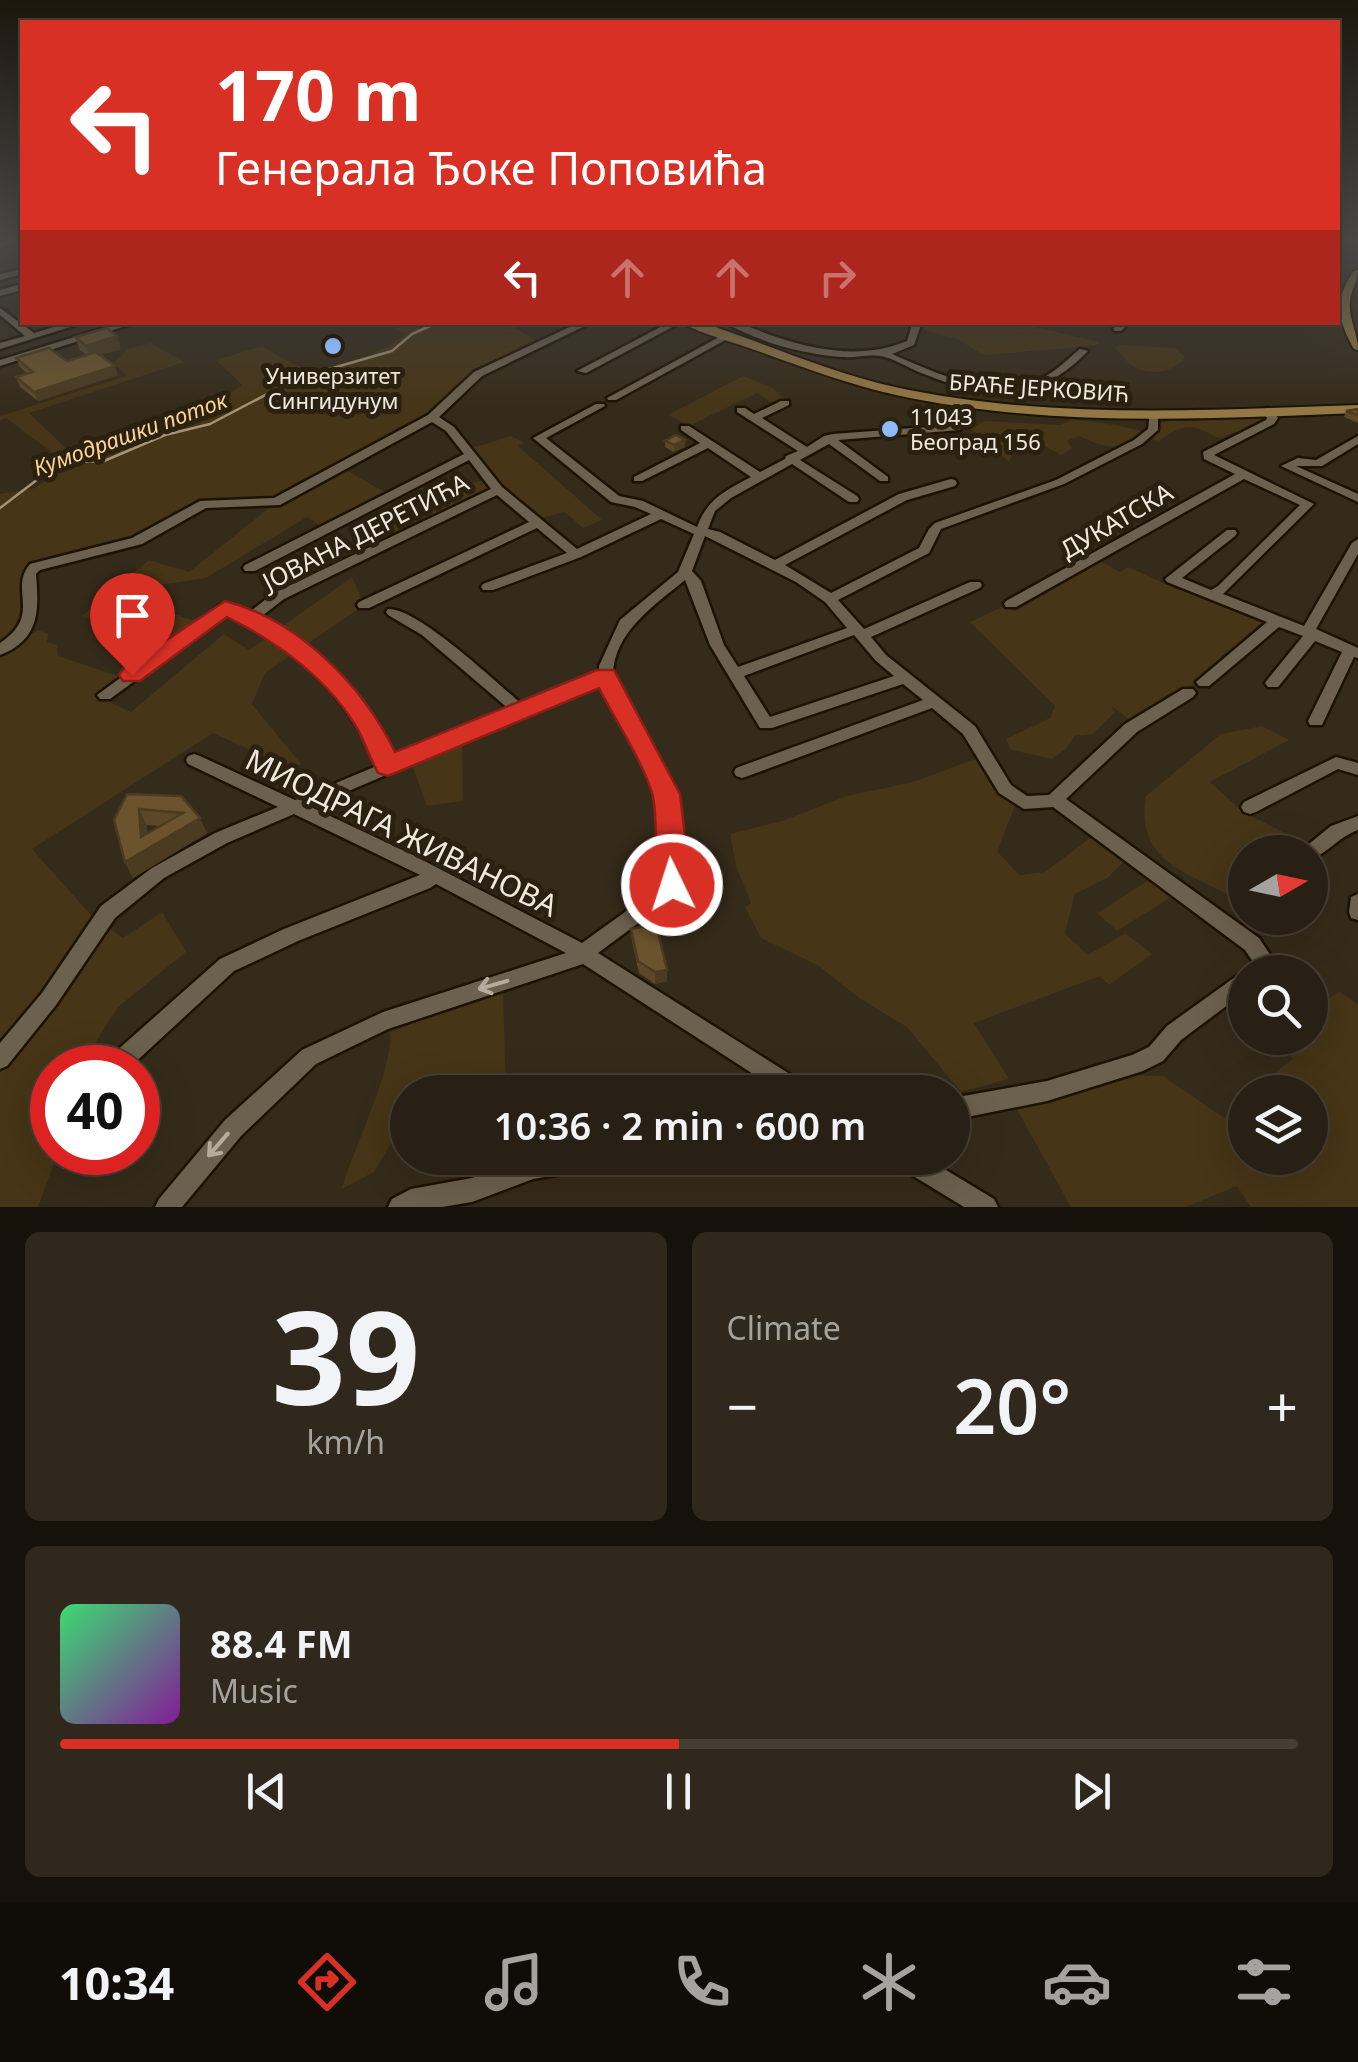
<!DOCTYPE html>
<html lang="en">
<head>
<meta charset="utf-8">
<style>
  body { margin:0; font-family:"Noto Sans",sans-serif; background:#30281d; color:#f1f3f6; height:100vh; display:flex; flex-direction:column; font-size:38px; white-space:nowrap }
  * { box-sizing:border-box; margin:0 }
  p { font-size:32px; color:#a5a3a0 }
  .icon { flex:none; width:55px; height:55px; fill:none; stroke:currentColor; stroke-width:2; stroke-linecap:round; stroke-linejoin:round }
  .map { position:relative; height:1207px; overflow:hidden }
  .side { display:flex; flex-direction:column; gap:25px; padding:25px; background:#16120b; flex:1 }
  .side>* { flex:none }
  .top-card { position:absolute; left:20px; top:20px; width:1320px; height:305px; border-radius:0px; box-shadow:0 10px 40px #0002,0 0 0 2px #443e34; background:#d93025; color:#fff; overflow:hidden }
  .needle { width:65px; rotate:81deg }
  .controls { position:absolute; left:1228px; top:835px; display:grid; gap:20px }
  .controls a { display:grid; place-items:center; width:100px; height:100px; border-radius:50%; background:#282014; box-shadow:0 10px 40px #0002,0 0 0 2px #443e34; font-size:50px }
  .speed { position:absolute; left:30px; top:1045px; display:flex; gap:20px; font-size:50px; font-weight:700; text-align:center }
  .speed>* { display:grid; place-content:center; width:130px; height:130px; border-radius:50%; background:#282014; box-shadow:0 10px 40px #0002,0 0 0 2px #443e34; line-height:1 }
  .speed .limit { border:15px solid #d22; background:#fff; color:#111 }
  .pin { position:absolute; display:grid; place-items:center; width:85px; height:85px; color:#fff; margin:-102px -42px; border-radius:50% 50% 50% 0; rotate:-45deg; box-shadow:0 0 10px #0007 }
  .pin .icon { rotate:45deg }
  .me { position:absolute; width:110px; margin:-55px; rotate:356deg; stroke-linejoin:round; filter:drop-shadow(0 0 8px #0008) }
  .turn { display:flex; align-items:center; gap:35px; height:210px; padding:0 30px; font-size:45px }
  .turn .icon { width:130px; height:130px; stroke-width:2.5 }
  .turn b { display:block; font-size:70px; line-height:85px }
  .lanes { display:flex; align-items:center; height:95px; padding:0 30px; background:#0003; justify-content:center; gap:50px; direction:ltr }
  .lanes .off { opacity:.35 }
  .big { font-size:75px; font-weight:600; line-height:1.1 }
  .side .tile { flex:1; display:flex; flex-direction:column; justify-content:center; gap:15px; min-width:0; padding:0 35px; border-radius:15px; background:#30281d }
  .side .dial { align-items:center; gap:0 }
  .dial b { font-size:130px; line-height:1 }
  .song { display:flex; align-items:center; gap:30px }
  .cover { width:120px; height:120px; border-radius:15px; background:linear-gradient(135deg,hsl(140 70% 55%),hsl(290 70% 35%)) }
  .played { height:10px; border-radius:5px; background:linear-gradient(90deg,#d93025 50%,#443e34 50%) }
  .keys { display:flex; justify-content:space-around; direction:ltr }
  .heat { display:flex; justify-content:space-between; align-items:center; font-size:55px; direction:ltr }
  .side .tiles { flex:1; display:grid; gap:25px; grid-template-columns:1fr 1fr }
  .tile:last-child { grid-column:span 2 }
  .trip { position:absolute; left:390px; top:1075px; width:580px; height:100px; border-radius:50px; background:#282014; box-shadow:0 10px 40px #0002,0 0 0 2px #443e34; font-weight:600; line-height:100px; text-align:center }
  .dock { display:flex; height:160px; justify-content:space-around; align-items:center; background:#100d08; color:#a5a3a0 }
  .dock .icon { width:70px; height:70px }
  .dock .active { color:#d93025 }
  .dock b { font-size:45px; color:#f1f3f6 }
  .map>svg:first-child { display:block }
  .green { fill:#463516 }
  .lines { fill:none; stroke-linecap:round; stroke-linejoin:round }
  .stream { stroke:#a59374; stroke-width:2.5 }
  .minor-casing { stroke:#1d1304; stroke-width:5 }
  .major-casing { stroke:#1d1304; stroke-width:4 }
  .minor { fill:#6c614e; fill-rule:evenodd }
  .major { fill:#937744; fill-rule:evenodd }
  .wall { fill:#5c4827; fill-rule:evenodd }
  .shaded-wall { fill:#4b3b20 }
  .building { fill:#6b542d; stroke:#4b3b20; stroke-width:2.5; fill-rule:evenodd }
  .oneway { stroke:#b5ac9e }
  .route { fill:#d93025; stroke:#8d1f18; stroke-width:2.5 }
  .poi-dot { fill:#8eb9fd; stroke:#2b2110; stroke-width:4 }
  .labels { text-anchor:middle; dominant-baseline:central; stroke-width:10; stroke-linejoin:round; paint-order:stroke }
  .far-poi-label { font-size:22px; fill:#f0e9df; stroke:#2b2110 }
  .far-street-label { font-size:22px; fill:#f0e9df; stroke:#2b2110 }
  .far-water-label { font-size:22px; font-style:italic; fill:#fcd594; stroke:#2b2110 }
  .street-label { font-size:25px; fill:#f0e9df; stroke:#2b2110 }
  .near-street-label { font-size:30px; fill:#f0e9df; stroke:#2b2110 }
</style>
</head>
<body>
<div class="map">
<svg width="1358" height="1207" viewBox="0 0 1358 1207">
  <rect width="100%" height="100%" fill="#352b1a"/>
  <!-- green -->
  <path class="green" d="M925,322l92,1 83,19 -6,4 -111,9 -25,-16 -34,-9z
    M384,323h125l30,20 -61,31 -30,31 -107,62 47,27 26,-12 11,8 -24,13 20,13 22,-12v-14l46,-11 -23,-29 45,-14 14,7 -7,3 84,74 -19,8 -18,-16 -33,9 -34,-31 -105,51 -46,-26 -23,13 -17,-11 -101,61 -47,7 -17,18 56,19 -40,30 -76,-36 67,-56 40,12 85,-68 -55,-3 -71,32 -50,15 -70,14 4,51 -29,40 35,-23 10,4 -1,8 10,3 1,11 62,21 -23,19 34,16 93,-78 25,16 103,-73 12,28 -99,68 -13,31 49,60 -22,11 -33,-27 -33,-15 -181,116 59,66 32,23 39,-26 24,40 -68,55 -38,60 -28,1 3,92 -17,47h-38v-713l35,-6 34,-23 -63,-47 -6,2v-4l127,-40 -13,-13 14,-14 23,-6 33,19 -155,51 42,40 156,-57 15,-11 -26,-25 46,-14c14,8 33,22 49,23 24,2 78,-19 94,-35z
    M1118,345l57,3 10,9c-10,15 -37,20 -52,9 -7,-5 -11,-12 -18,-18z
    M743,376l30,12 13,12 -10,5 -19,-12 -68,33 -21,-11z
    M1266,418l-9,8 -39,12c-30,-16 -32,-14 -60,3l-6,-2 6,-15 10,-3z
    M1071,420c28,1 50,6 76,12 -28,19 -38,18 -68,4l-12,5 6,7 -12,7 -18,-10 -29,6 -5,11 -38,-33 13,-8 76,4z
    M1101,561l19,11 8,-5 51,23 7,-3 85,31 -74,65 -67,37 -19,-14 4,6 -22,22 -19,2 -8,13 -14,10 -41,-9 -5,-11 44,-21 5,-12 -85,-84 34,-16 11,5z
    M1262,726l27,14 -79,42 33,30 62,31 -10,9h-50v36l-17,6c-47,-23 -92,-36 -82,-98l75,-62z
    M462,737l1,64 -36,5 -18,-49z
    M981,757l34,49 -18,45 22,24 26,-3 49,-37 34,23 -21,20 -32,16 -10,40 23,21 37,-22 27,21 -43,31 -9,-9 -126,47 35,56 -48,13 -54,-65 -48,-29 -40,-32 -58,-28 -16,-31 6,-4 -15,-37 -6,-32 52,-13 65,-25 66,-14z
    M1151,879l20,18 -54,34 -20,-18z
    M503,989l3,103h-98l-1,24 -33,56 -32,17c11,-39 53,-125 48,-157z
    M1310,992l14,10 15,-10 19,12v203h-107l-14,-21 -51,21h-115l-56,-101 119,-31 29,1 61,42 21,-18v58h65v-66h-57l40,-34 -23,-20h40z"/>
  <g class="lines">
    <!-- stream -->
    <path class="stream" d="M0,508l42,-32 36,-14 26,-1 61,-26 45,-11 88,-46 94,-27 20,-17 27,-12"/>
    <defs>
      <path id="minor" d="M10,240h12l-22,8v-5z
        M22,269v5l-22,6v-6z
        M22,284v6l-22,6v-6z
        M0,308l34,25 36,-11h16l-86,27v-6l25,-7 -25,-21z
        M123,322h15l-138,44v-6z
        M580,322h13l-111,54 -43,41 15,10 48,60 75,62 74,-35 -16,-7 -24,-5 -78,-64 63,-34h8l1,2 -59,32 73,58 24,5 54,26c11,-29 28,-36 54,-50l-43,-29 -66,33h-8v-4l66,-34 -19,-13v-4h8l71,46 25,-13 1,-3 12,-5 -61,-39v-4h8l9,6 27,-13h8v4l-27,13 45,29 17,-11 9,-2 120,-9 6,-7 -5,-15 1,-2h8l7,18 -10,11 -122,10 50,37v4h-8l-51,-37 -29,16 57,36 2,3 -2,3h-8l-57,-38 -61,34 -16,13 -7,18 12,3 55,28 124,-66 52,-15 4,1 2,3 -2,3 -48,14 -122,65 46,28 88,-45 10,-19 6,-6 121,-43 78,-40 14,-11 2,-17h8v18l-16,14 -78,40 -123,45 -12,24 -91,47 26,29 106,-47h10l2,3 -2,3 -109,49 15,18 89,71 36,59 16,11 22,-1 76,-71 58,-35h10l3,4 -3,4 -56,35 -71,67 193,139 16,24 -7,10h-21l6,-10 -8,-12 -192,-143 -29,2 -25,-16 -36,-59 -31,-26 -184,68 -6,2 -6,-2 -2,-4 2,-4 187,-68 -20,-16 -131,44h-12l-50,-83 -25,-65c-30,25 -72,52 -72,96l61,117 9,81 -7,21 -78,58 209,132 3,7h-29l-198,-128 -195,65 -72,35 -75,72 -59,71h-27l4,-8 66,-79 77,-70 81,-38 183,-59 -130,-69 -6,4 -132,53 -64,30 -105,97h-26l2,-7 115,-102 64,-30 136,-54 -126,-61 -67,29 -63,35 -49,40 -59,87 -49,61 -7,3v-26l42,-50 59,-87 51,-38 63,-35 63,-26 -90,-43 -2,-4 2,-4 6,-2 6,2 95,44 84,-35c-37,-75 -79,-113 -153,-151l-116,85h-10l-3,-4 123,-90h10l17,9 27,-21 217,-104 -22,-29 -214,111h-10l-2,-3 2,-3 219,-111 -18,-23 -14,-9 -152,83 -74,3 -64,36 -102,26 -4,4c3,37 4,65 -36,81v-12c43,-28 8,-53 30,-79l102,-26 68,-37 74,-3 154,-83 46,-43zM497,495l32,27 -170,80 -2,3 2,3h10l168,-80 30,25 -84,31 -2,3 2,3h10l88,-33 80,-38 33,15 -16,38 -58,48 -21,46v7l-76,32c-25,-21 -106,-98 -135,-96l-2,3 2,3 34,20 88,75 -117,49c-34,-65 -73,-103 -135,-140l26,-20zM705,536l91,46 29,20 22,26 -109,39 -14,-22 -23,-64 -9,-10zM854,635l22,26 18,15 -124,41 -26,-41zM602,683l56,110 7,81 -4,12 -79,57 -169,-88 -102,-48z
        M670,322h12l-96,51 -9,-2z
        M724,322c19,0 34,9 52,15 43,14 88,22 131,4l6,-19h9l-8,23 -22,9c44,19 103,48 150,24 14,-7 26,-19 38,-29l8,2c-51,53 -100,49 -164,23 -12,-4 -31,-16 -43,-18 -12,-2 -26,2 -39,1 -39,-3 -84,-15 -118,-35z
        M1120,322h10l-9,9h-6l-2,-2z
        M723,335l8,2 -115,63h-8l-1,-2z
        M1267,408l4,1 7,9 -4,6 -60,31 100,49 -91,90 81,32 48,-83 6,-4v15l-42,75 42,19v10l-4,-1 -32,68h-12l-2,-4 34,-69 -27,-11 -37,46h-10l-3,-4 3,-4 35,-43 -24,-9 -70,59h-10l-3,-4 71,-60 -100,-40 -2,-3 62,-49h8l2,3 -2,3 -53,42 29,12 7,-4 82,-81 -56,-26 -228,128h-10l-2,-3 2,-3 229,-127 -31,-15 -1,-7 63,-32 1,-2 -5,-7z
        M1358,436v8l-36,22h-26l62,28v8l-77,-36 17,-8 18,2z
        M1336,757l22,6v12l-20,-6 -82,43 -6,2 -6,-2 -3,-5 3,-5z
        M1358,816v14c-21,8 -30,23 -48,30v-8h-9l3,-4 27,-22z
        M1358,894v26l-7,-2 -2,-6 2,-15z
        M1245,972v20l-64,48 -18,21 -20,10 -96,30 -95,19v-22l95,-17 85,-26 17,-8 18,-21 71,-51z
        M530,1158h73l-3,8 -8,3 -59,10 -61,23 -30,5h-54l4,-8 19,-10 61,-11z
        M894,1158h32l68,41 4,8h-34l-67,-41z"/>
      <path id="major" d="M1358,270c0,12 -7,19 -8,31 -2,17 8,32 8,49l-4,-1c-17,-29 -20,-51 0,-78z
        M680,322h20c65,21 128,50 195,65 152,33 309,23 463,18v8c-154,6 -310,15 -462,-18 -45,-10 -88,-26 -130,-41 -28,-11 -61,-18 -86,-32z"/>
    </defs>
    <!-- minor casing -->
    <use href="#minor" class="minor-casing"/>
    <!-- major casing -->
    <use href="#major" class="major-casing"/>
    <!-- minor -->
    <use href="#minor" class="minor"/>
    <!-- major -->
    <use href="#major" class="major"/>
  </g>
  <!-- wall -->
  <path class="wall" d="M75,337l46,12 -21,6 18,20 -80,26 -18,-14 -4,-10 11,-3 -7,-7 -4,-9 51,3 20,-6 -7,-5z
    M1358,409v14l-14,-6 2,-6z
    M665,441l20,6 -11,5 -9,-5z
    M127,794l54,2 26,37 -74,45 -8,-16zM147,825l13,1 -13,8z
    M631,929l36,41v11l-12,3 -16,-11 -7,-32z"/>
  <!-- shaded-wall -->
  <path class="shaded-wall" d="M117,336l4,13 -31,9 -4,-12z
    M115,366l3,9 -80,26 -4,-9z
    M685,440v7l-11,5v-7z
    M139,809l8,16 1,23 52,-30 7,15 -74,45 -8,-16 16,-25z
    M667,970v11l-12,3v-12z"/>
  <!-- building -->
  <path class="building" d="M107,328l10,8 -31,10 -11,-9z
    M49,348l18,13 29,-9 19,14 -81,26 -18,-15 17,-5 -17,-14z
    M1358,409v6l-12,-4z
    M676,435l9,5 -11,5 -9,-4z
    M127,794l54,2 19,22 -75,44 -11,-42zM139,809l44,4 -42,24z
    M656,924l11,46 -12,2 -17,-11 -7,-32z"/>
  <!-- one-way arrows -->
  <defs><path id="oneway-shaft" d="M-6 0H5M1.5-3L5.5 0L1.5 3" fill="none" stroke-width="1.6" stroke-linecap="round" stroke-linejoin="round" transform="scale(2.5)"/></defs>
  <g class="oneway">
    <use href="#oneway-shaft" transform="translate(493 985) rotate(164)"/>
    <use href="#oneway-shaft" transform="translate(218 1145) rotate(131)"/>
  </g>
  <!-- sky -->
  <linearGradient id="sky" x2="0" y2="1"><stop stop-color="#1d180e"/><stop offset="0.59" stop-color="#4b4a49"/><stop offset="1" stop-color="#4b4a49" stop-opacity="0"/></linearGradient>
  <rect width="1358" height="409" fill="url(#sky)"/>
  <!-- route -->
  <path class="route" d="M225,601c74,19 138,85 170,151l202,-82h17l66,124 9,74 -7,26 -10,3 -11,-3c-10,-21 -1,-74 -9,-101 -10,-33 -37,-73 -53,-105l-211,88 -10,-3c-9,-16 -14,-35 -24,-50 -30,-47 -79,-82 -127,-106l-87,64h-17l-4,-6 4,-6z"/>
  <!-- markers -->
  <g class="poi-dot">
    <circle cx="333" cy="346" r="10"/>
    <circle cx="890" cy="429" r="10"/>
  </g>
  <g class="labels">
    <!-- far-poi labels -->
    <g class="far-poi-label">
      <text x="333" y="375">Универзитет<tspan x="333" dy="25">Сингидунум</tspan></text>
      <text x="910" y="416" text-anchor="start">11043<tspan x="910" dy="25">Београд 156</tspan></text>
    </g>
    <!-- far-street labels -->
    <g class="far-street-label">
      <text transform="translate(1039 387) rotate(4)">БРАЋЕ ЈЕРКОВИЋ</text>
    </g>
    <!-- far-water labels -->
    <g class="far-water-label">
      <text transform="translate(130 433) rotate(-20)">Кумодрашки поток</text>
    </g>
    <!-- street labels -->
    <g class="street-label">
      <text transform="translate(1116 520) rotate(-30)">ДУКАТСКА</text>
      <text transform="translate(365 531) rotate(-27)">ЈОВАНА ДЕРЕТИЋА</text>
    </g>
    <!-- near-street labels -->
    <g class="near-street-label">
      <text transform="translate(402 832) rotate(26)">МИОДРАГА ЖИВАНОВА</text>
    </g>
  </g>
</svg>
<div class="controls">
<a><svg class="needle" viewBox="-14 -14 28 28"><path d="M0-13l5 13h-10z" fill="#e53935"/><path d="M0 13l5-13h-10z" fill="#a5a3a0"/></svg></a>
<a><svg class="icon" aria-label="search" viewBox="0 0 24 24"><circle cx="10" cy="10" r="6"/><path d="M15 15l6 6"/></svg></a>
<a><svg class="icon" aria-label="layers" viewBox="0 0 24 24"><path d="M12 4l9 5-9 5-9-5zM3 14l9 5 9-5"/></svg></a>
</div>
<div class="speed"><div class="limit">40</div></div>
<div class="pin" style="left:132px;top:675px;background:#d93025"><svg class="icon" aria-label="arrive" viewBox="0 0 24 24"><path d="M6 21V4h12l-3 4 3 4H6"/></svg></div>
<svg class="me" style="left:672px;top:885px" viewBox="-20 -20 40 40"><circle r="17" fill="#d93025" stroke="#fff" stroke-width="3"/><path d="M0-11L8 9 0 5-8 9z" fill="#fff"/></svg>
<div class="trip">10:36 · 2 min · 600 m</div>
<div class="top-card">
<div class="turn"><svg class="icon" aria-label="left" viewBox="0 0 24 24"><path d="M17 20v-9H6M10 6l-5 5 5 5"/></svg><div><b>170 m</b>Генерала Ђоке Поповића</div></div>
<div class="lanes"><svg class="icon" aria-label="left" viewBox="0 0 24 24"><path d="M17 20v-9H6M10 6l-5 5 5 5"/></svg><svg class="icon off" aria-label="ahead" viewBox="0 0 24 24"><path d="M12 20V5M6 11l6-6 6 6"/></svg><svg class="icon off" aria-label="ahead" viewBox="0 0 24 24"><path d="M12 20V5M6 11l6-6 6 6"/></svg><svg class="icon off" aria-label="right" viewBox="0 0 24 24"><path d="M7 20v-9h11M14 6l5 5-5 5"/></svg></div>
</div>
</div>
<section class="side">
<div class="tiles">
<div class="tile dial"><b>39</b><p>km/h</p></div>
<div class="tile"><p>Climate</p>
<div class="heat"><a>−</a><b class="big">20°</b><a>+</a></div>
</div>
<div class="tile">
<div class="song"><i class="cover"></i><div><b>88.4 FM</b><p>Music</p></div></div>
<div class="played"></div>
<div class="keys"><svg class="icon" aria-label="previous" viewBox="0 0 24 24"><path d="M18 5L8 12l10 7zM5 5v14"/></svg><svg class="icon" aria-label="pause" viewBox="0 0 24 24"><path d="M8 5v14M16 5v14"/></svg><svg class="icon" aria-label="next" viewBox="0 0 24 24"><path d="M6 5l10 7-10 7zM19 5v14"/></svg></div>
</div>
</div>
</section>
<nav class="dock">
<b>10:34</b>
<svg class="icon active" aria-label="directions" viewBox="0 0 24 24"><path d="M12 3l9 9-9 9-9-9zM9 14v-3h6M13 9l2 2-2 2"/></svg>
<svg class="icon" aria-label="music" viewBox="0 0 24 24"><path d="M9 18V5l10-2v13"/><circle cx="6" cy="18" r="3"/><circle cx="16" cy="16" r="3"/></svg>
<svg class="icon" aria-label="phone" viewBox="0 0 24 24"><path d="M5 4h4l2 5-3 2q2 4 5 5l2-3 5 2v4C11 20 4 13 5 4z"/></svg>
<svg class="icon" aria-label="climate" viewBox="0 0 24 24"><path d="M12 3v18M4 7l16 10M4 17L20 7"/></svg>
<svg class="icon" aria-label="car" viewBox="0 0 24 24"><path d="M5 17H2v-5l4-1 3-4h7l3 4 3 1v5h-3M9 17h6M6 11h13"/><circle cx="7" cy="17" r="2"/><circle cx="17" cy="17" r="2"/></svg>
<svg class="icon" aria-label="filters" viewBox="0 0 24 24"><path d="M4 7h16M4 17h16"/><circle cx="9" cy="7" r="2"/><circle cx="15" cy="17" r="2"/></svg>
</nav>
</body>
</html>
